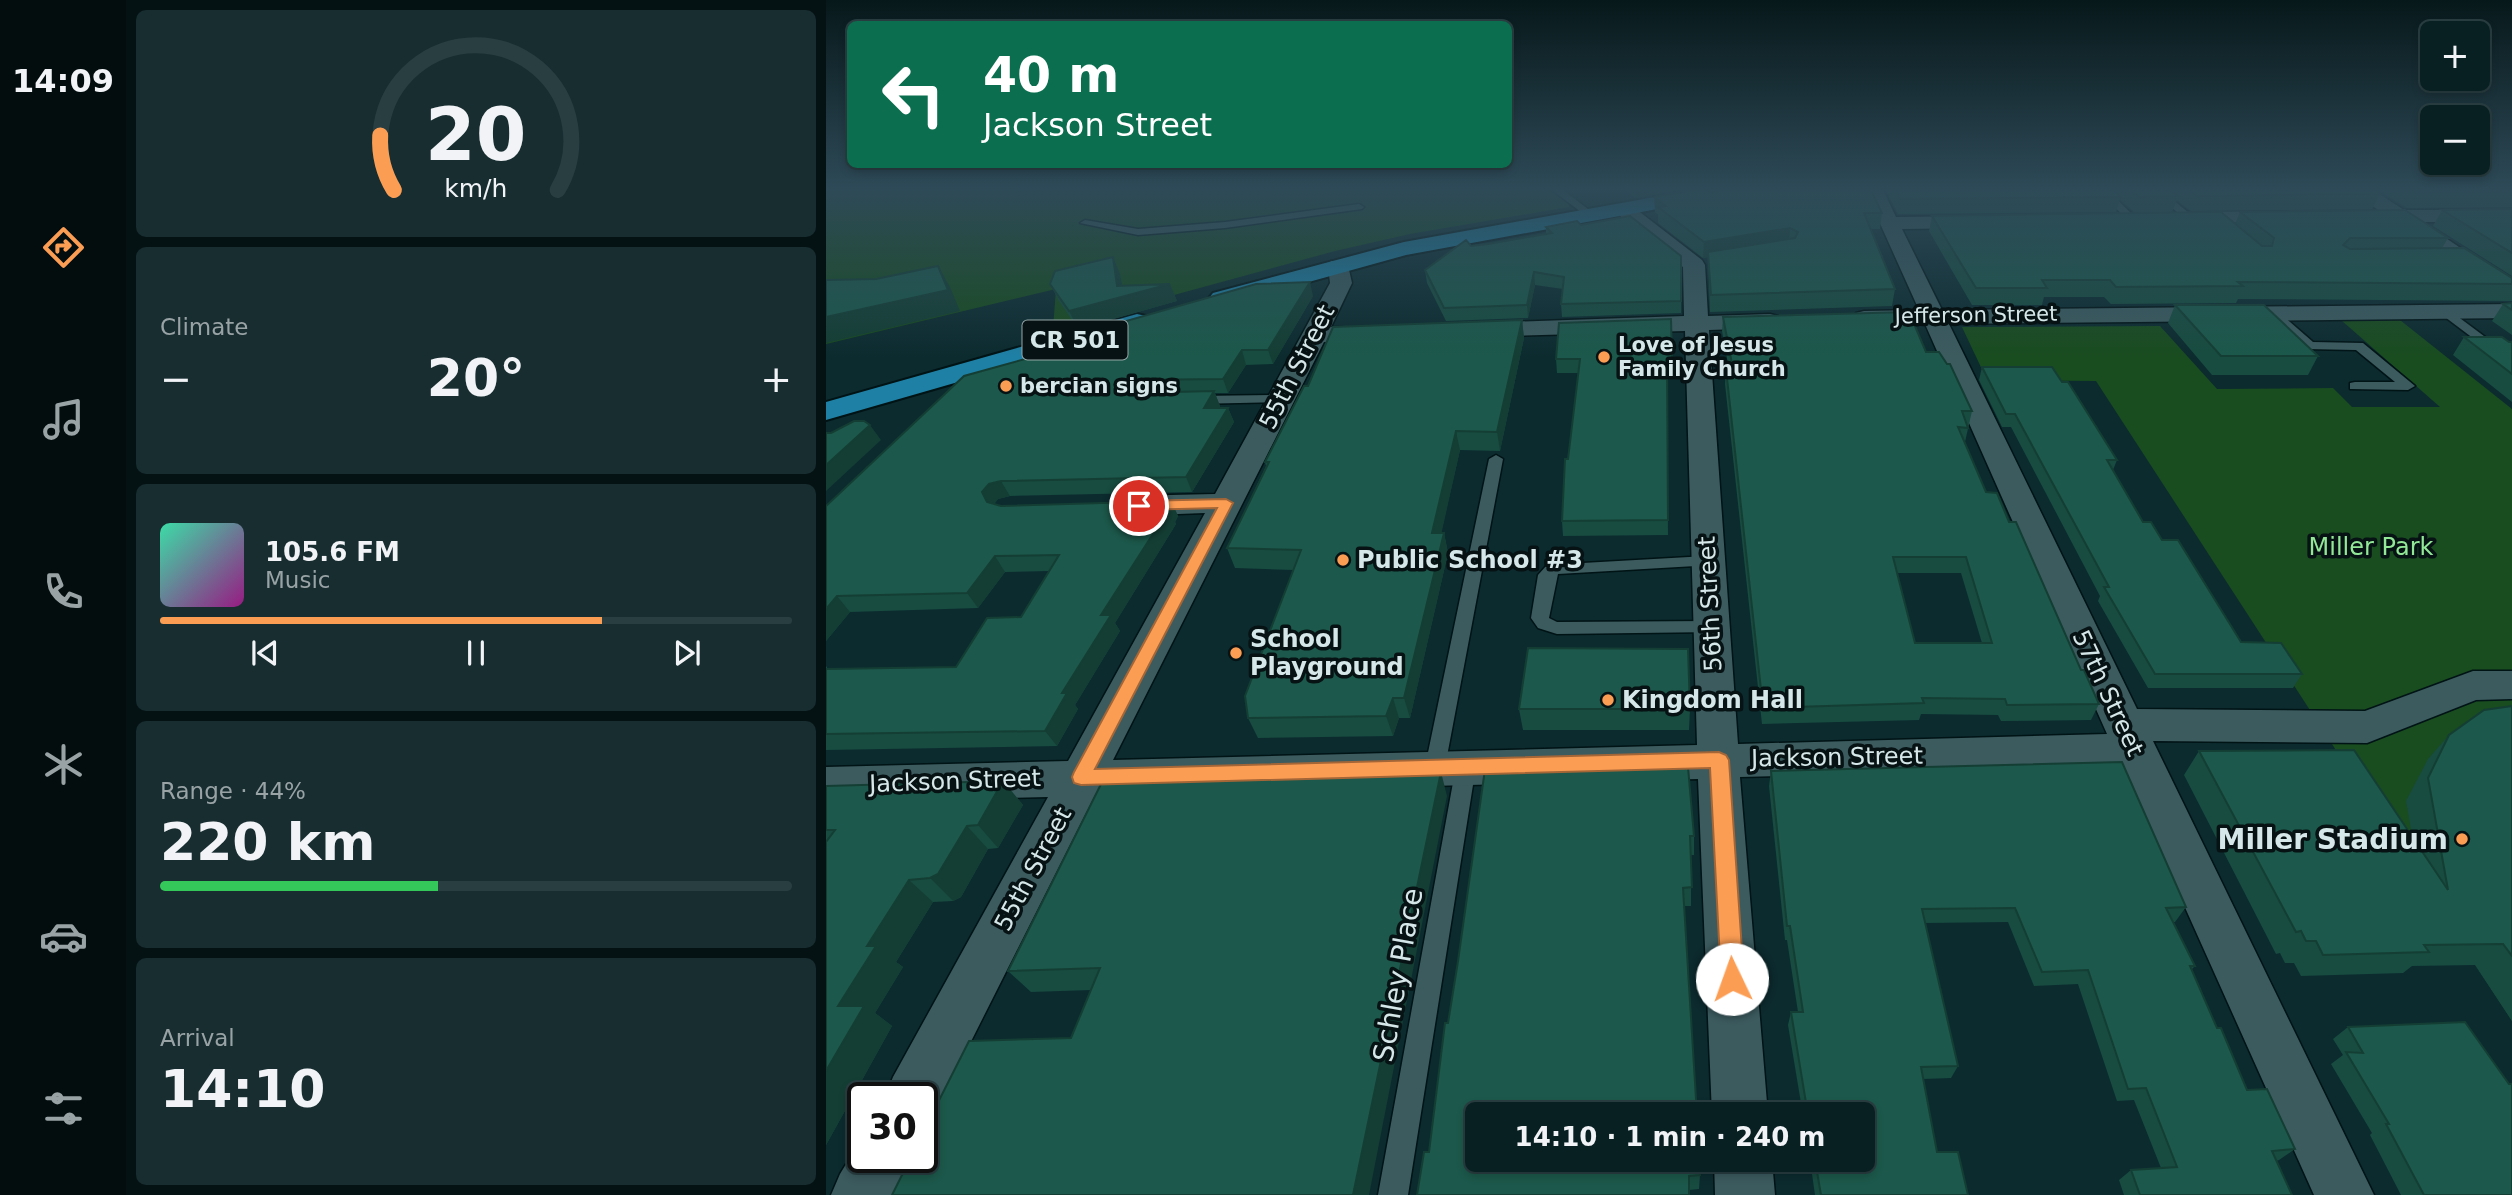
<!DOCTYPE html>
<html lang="en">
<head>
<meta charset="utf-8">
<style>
  body { margin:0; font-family:"DejaVu Sans",sans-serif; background:#172d30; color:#f1f3f6; height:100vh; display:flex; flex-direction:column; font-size:26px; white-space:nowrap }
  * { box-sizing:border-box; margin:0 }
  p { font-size:23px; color:#99a3a6 }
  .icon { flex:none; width:38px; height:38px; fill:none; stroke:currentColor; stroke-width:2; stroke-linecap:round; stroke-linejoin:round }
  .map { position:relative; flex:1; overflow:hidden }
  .details { display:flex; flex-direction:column; gap:10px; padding:10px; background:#051213; width:700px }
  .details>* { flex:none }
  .top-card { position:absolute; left:21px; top:21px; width:665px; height:147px; border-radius:10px; box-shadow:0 4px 10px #0003,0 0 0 2px #293e41; background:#0b6e4f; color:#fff; overflow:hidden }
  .tools { position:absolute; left:1594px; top:21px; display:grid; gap:14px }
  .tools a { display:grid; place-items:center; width:70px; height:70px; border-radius:10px; background:#092023; box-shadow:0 4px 10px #0003,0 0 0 2px #293e41; font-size:35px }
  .speed { position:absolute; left:21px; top:1082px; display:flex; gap:14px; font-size:35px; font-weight:700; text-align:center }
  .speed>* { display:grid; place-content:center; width:91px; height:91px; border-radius:50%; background:#092023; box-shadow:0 4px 10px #0003,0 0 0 2px #293e41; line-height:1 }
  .speed .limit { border:4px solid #111; border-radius:10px; background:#fff; color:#111 }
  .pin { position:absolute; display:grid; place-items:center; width:60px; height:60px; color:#fff; margin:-30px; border:4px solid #fff; border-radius:50%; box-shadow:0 2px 7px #0007 }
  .me { position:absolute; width:77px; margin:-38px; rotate:357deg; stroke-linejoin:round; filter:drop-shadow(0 0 5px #0008) }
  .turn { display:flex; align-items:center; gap:24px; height:147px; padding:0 21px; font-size:32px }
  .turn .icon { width:91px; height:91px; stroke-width:2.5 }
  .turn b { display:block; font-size:49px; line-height:60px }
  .big { font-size:52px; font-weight:600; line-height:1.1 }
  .details .card { flex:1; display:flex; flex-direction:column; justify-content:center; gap:10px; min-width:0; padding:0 24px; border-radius:10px; background:#172d30 }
  .details .dial { align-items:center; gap:0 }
  .dial svg { height:182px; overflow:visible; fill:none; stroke:#293e41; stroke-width:7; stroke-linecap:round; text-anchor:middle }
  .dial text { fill:#f1f3f6; stroke:none }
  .song { display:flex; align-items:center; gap:21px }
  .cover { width:84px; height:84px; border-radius:10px; background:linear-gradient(135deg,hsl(160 70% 55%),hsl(310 70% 35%)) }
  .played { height:7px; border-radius:4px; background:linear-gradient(90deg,#fc9d54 70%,#293e41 70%) }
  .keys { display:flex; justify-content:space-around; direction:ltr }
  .heat { display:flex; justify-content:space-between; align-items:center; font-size:38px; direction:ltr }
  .charge { height:10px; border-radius:5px; background:linear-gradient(90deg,#34c759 44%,#293e41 0) }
  .trip { position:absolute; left:639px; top:1102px; width:410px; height:70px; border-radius:10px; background:#092023; box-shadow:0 4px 10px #0003,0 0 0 2px #293e41; font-weight:600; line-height:70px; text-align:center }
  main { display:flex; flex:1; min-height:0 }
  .dock { display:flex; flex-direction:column; width:126px; justify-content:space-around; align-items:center; background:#040d0e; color:#99a3a6 }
  .dock .icon { width:49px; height:49px }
  .dock .selected { color:#fc9d54 }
  .dock b { font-size:32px; color:#f1f3f6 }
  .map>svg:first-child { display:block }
  .green { fill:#194c1f }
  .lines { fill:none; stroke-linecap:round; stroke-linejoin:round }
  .lane-casing { stroke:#001315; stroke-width:3 }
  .street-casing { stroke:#001315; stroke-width:3 }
  .primary-casing { stroke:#001315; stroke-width:4 }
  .lane { fill:#3c5b5f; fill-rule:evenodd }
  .street { fill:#3c5b5f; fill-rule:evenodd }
  .primary { fill:#1f80a5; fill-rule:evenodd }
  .wall { fill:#184c40; fill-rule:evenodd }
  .shaded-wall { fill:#143e34 }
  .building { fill:#1c584b; stroke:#143e34; stroke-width:2; fill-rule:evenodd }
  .route { fill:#fc9d54; stroke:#a46637; stroke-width:2 }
  .poi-dot { fill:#fc9d54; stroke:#061213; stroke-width:2.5 }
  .labels { text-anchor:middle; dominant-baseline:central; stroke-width:7; stroke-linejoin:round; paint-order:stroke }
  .far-street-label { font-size:21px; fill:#d6e7e9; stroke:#061213 }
  .far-poi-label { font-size:21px; font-weight:bold; fill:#d6e7e9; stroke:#061213; text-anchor:start }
  .shield { fill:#061213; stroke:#98a7a9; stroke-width:2 }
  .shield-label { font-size:23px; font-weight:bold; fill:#d6e7e9 }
  .street-label { font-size:24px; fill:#d6e7e9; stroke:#061213 }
  .park-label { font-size:24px; fill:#92e897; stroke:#061213 }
  .poi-label { font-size:24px; font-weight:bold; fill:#d6e7e9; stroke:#061213; text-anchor:start }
  .near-poi-label { font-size:28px; font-weight:bold; fill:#d6e7e9; stroke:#061213; text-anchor:end }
  .near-street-label { font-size:28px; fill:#d6e7e9; stroke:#061213 }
</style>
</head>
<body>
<main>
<nav class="dock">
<b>14:09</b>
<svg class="icon selected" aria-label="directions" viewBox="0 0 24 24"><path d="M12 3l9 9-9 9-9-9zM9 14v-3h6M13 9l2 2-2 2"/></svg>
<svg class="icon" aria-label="music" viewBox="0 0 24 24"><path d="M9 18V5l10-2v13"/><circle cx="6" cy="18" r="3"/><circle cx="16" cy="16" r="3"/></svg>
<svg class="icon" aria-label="phone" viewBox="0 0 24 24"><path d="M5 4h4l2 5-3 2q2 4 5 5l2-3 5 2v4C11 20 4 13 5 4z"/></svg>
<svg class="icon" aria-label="climate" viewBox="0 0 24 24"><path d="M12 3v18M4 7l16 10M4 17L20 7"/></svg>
<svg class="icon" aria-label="car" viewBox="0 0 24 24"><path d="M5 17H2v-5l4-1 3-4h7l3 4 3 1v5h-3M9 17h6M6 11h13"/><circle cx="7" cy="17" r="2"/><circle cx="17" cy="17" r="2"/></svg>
<svg class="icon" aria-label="filters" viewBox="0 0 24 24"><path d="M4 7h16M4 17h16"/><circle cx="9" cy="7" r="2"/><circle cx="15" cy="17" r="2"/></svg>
</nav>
<section class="details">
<div class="card dial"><svg viewBox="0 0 100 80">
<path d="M14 69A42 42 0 1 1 86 69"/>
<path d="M14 69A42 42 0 0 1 8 45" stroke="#fc9d54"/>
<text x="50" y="56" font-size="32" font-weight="700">20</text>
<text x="50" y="72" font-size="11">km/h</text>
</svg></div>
<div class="card"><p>Climate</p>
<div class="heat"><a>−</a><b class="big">20°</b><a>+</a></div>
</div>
<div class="card">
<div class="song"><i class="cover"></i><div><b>105.6 FM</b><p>Music</p></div></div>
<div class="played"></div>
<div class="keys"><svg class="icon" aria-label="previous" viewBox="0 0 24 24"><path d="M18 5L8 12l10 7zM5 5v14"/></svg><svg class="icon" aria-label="pause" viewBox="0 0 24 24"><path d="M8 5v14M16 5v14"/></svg><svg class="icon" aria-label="next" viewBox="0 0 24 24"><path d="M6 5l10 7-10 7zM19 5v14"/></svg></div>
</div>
<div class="card"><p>Range · 44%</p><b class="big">220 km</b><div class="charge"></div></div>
<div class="card"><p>Arrival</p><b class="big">14:10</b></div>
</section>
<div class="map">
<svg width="1686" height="1195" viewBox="0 0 1686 1195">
  <rect width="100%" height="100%" fill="#0c2b2f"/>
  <!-- green -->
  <path class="green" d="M0,190h742l1,17 -159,27 -75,17 -282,77 3,-39 -230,55z
    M1515,320h59l112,89v612l-416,-640 -109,-1 -25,-53 198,-1 57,63 116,-1 19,19h88z"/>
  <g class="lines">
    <defs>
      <path id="lane" d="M726,190h11l34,26 -8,2z
        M1271,190h10l28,27v4h-6z
        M1324,190h11l34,28 -8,2z
        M533,204l5,3 -2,2 -137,19 -87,7 -58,-12 5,-3 53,9 87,-7z
        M1449,309l38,33 50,1 52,43 -7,4 -58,-1v-6l5,-1h40l-39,-32 -50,-1 -35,-34 -2,-2z
        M1615,310h8l55,41 -2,3h-8l-53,-40z
        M455,395l5,1v6l-91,2 -7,-4 7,-4z
        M670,455l7,4 -58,308 -3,6 -7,3 -7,-3 -3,-6 64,-308z
        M881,556l6,1 2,4 -2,4 -155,9 -9,44 8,4 153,-1 6,1 3,5 -3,5 -159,2 -19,-6 -7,-10 7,-43 9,-10z
        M640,757l7,3 3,6 -68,429h-30l78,-429 3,-6z"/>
      <path id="street" d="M1039,190h18l13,27 81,-1 7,2 3,4 -3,4 -7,2 -75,1 40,81 570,-6v14l-563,6 188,385 228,2 108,-40h39v28l-36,1 -109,43 -214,-2 221,454h-60l-192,-428 -382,10 28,338h-56l-14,-336 -603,16 -162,322 -11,4v-24h-37l8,-20 155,-280 -222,6v-36l242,-6 137,-248 -80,3 -11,-3 -5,-7 5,-7 11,-3 90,-2 115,-211 -2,-17 3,-5h16l5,22 -21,44 56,2 3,5 -3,5 -9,2 -54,1 -211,418 584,-15 -12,-414 -209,6 -9,-2 -3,-5 3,-5 9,-2 208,-7 -1,-49 -65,-53 -3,-4 10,-6 7,2 70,54 3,5 3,51 62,-2 8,2 4,5 -4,5 -8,2 -61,2 29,414 369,-10 -182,-410 -61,1 -8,-2 -4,-5 4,-5 8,-2 55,-1z
        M1525,190h22l31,20h108v12h-90l77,52 -3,5h-16l-85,-57 -33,-2 -3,-4 3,-4 16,-2z
        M1459,211l7,2 3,4 -3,4 -112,3 -10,-6 10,-6z
        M37,1136v21h47l-17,38h-62l9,-21z
        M888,1160h58l3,35h-60z"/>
      <path id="primary" d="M868,190h44l-3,4 -7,2 -322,59 -184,51 -9,-3 -4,-5 4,-5 191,-51z
        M311,314l9,2 4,6 -4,6 -320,92v-18z"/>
    </defs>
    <!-- lane casing -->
    <use href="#lane" class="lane-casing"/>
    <!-- street casing -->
    <use href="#street" class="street-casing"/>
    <!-- primary casing -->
    <use href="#primary" class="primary-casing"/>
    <!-- lane -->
    <use href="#lane" class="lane"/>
    <!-- street -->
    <use href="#street" class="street"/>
    <!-- primary -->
    <use href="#primary" class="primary"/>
  </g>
  <!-- wall -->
  <path class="wall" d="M799,190h55l-44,8z
    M1060,190h488l6,4 -8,15 -181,2 -14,-11 -5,12h-38l-14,-13 -4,13 -218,2z
    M1552,190h134v17l-105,1z
    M885,192l171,21 -2,16h-9l24,60 -3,17 -182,6 -2,-55 -5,1 -45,-35v-8l-3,-3 -1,-15z
    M1686,209v67l-79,-50 9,-16z
    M1414,212l208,26 -6,10 70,30v23l-274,-2 -2,4 -125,1 -7,-7h-60l-2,8h-70l-43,-74 3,-15 303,8z
    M755,225l100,31v57l-119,4 -1,-13 2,-15 -28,-4 -7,33 -82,3 -19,-38 -2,-13 46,-24 75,-12v-7z
    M287,257l7,17 2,11 48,-1 7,17 -99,28 -19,-28 -9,-17z
    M487,296l-40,68 -27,1 -18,28h-13l5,13 -1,2h9l6,14 -42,70 -182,4 -12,3 -4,5 7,2 170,-5 7,15 -3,6 1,2 -61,99 5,8 -45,74 3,4 -21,37 -231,4v-84l2,3 128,-2 65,-50 28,-46 -44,1 -27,36 -128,4 -24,29v-135l262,-164 -4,-9z
    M1686,303v32l-20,-14 11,-17z
    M1349,305l143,51 -10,19h-96l-44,-52z
    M897,317l203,35 46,59 -7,31 21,50 23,30 72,148 18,34 -8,16 -90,1 -3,-6 -77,-1 -2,6 -157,4 -37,-340 1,-15h3l-7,-38zM1071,573h64l21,70h-67z
    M845,319l1,54h-5l1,162 -105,1 -1,-15 6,-62 10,-86h-21l-1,-14z
    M696,320l2,18 -24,113 -40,-1 -19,83h3l4,20 -38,165h-11l-6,18 -135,2 -10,-20 46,-148 -59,-2 -8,-20 39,-82 -1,-4 43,-76z
    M1638,337l48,5v60l-59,-47z
    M1156,367l135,93 -4,10 30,52 19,18 79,102 61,32 -9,14h-145l-50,-87 2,-5 -89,-169h-9l-23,-47z
    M1686,706v315l-37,-56 -63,1 -9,7 -102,3 -7,-13h-9l-5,-10 -4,1 -92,-179 15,-24 213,84 -6,-34 22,-42 21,-24z
    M693,709h171l-1,21h-166z
    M659,769l209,67v19h-3v51h-7l16,269 -1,14 -10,1 -260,-38 19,-129 10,-62z
    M945,771l415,136 -11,15h-2l22,44 -4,4 26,58 30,62 48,59 -16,11 -3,1 16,34h-168l-5,-15 12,-10 30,-2 -27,-68 -17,1 -39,-117 -44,2 -26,-64 -83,1 33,143 -7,12 -28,1 14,73 31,43h-153l-5,-35h52v-45h-59l-15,-90 3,-13h7l-11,-72h-2l-16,-154z
    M177,781l20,24 -25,43 -10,1 -27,48 -8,4 -20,1 -37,60 7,5 -28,46 17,13 -66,119v-359z
    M621,796l-376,242 20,-48 -60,2 -23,-21z
    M1522,1027l161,57 3,111h-111l-31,-60 2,-2 -41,-69 12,-9 -10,-16z"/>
  <!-- shaded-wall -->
  <path class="shaded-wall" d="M809,190h45l-44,8z
    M964,228l-1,15 -86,15 1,-16z
    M287,257l7,17 4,22 46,-12 7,17 -99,28 -9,-18 48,-25z
    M112,266l12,21 10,24 -134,32v-26z
    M708,272l1,13 -7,33 -1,-13z
    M484,282l3,14 -40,68 -5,-14z
    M696,320l2,18 -24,113 -3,-19z
    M416,350l4,15 -18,28 -5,-14z
    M307,380l6,14 -9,6 -7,-14z
    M388,391l6,15 -11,17 -5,-15z
    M402,408l6,14 -42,70 -6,-15z
    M44,425l11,15 -55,51v-26z
    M630,431l4,19 -23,103 -5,-20z
    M175,481l9,15 -12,3 -6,8 -5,-5 -5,-10 7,-8z
    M345,501l7,15 -3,6 1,2 -61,99 5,8 -45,74 3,4 -21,37 -12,-15 17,-38 39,-78z
    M618,533l4,20 -38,165 -6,-20z
    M169,556l10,16 -27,36 -11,-15z
    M11,596l13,16 -24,29v-32z
    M567,698l6,20 -6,18 -7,-20z
    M615,772l6,24 -78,399h-16z
    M177,781l20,24 -25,43 -20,-23z
    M141,826l21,23 -27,48 -8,4 -23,-23z
    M83,880l24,22 -37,60 7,5 -28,46 17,13 -66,119v-74l12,-65 29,-60z"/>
  <!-- building -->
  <path class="building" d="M868,190h15l2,2 15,-2h145l11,23h-18l31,76 -184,6 -3,-43 87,-14 3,-6 -8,-4 -86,14 -46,-35 8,-1 -12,-9z
    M1070,190h218l7,7 -221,2z
    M1305,190h39l8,6 -39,1z
    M1363,190h185l6,4 -183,2z
    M1583,190h103v2l-97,1z
    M1686,209v44l-70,-43z
    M1579,210l43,28h-98l-7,7 7,4 114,-1 48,30v6l-274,-2 5,4 -127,1 -6,-7h-68l5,8h-71l-44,-72 289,-4 41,34h10l2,-8 -34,-26z
    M804,216l51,40v45l-120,3 3,-27 -30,-5 -7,33 -83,3 -19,-38 41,-30 5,6 17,-2 64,-11 -6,-6 31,-6 4,4z
    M287,257l4,29 53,-2 -101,27 -19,-27 5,-13z
    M112,266l10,24 -122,27v-37l50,-1z
    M484,282l-42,68h-26l-19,29 -90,1 -10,6 9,7 82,-2 -10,17h24l-42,69 -185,4 -12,3 -7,8 5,10 14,4 170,-5 -5,8h3l-68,106h10l-49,78h5l-22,38 -219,3v-65l130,-2 31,-49 34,-1 38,-62 -64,1 -28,37 -130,3 -11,13v-103l138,-130 126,-35 -6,-8 172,-49z
    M1686,303v7l-9,-6z
    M1349,305h89l54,51h-97z
    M1083,312l17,40h13l8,12h3l22,47h-10l6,17 -10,-1 28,65 11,1 12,29h7l65,148h3l15,34 -92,1 -2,-6 -83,-1 2,5 -161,5 -37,-339h7l-10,-52zM1067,557h73l26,86h-77z
    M845,319l1,40h-5l1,161 -106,1 3,-62h3l12,-100h-24l3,-36z
    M696,320l-25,112 -41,-1 -24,102h12l-40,165h-11l-7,18 -138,2 -3,-22 56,-146 -74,-2 42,-86h-4l39,-76h4l25,-59z
    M1638,337h38l7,5h3v32z
    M1156,367h70l10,15h6l49,78h-10l36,62h8l11,18h16l63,102 40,1 21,31h-147l-51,-87h5l-94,-173h-9z
    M28,421h10l6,4 -44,40v-32h5z
    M702,648l160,1 2,60h-171z
    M1686,706v250l-9,-12 -79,1 5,7 -106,3 -7,-14h-10l-5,-10 -5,1 -97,-181 155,-1 94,140 -20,-112 21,-43 35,-25z
    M1296,762l64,145 -20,1 29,58h-5l27,62h4l26,62 20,-1 28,60 -23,2 20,44h-152l-9,-25 46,-3 -31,-79 -18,1 -40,-119 -46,2 -27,-64 -93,1 36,157 -37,1 16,85h21l10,43h-147l-6,-35h47v-45h-54l-17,-103h12l-13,-86h-3l-16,-155z
    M862,767l6,69h-4l2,51 -9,1 14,227h-220v45h222l1,15 -11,1v19h-272l7,-43h5l16,-129h3l10,-62 27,-192z
    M615,772l-88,423h-461l19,-38h11v-23l47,-93 102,-3 29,-70 -92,3 95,-191z
    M177,781l-25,44 -11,1 -29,48 -8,4 -21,2 -42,66h9l-38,60h26l-38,65v-229l9,-12h-9v-44z
    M1639,1022l44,62h3v111h-88l-38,-71h3l-43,-72 17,1 -15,-26z"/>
  <!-- sky -->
  <linearGradient id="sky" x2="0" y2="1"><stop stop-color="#07181a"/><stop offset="0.53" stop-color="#2e4a58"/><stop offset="1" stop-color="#2e4a58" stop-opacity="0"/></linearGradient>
  <rect width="1686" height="357" fill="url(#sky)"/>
  <!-- route -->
  <path class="route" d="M400,499l7,4 -138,266 624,-17 7,3 3,5 15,219 -4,8 -8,4 -8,-4 -3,-8 -11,-211 -629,17 -7,-2 -2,-6 2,-5 143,-264 -78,2 -7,-4 7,-5z"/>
  <!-- markers -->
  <g class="poi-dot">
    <circle cx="778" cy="357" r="7"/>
    <circle cx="180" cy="386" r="7"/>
    <circle cx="517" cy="560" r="7"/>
    <circle cx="410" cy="653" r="7"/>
    <circle cx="782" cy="700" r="7"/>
    <circle cx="1636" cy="839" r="7"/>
  </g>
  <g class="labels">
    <!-- far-street labels -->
    <g class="far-street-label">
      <text transform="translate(1150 315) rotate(-1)">Jefferson Street</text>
    </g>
    <!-- far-poi labels -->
    <g class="far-poi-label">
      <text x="792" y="345">Love of Jesus<tspan x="792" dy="24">Family Church</tspan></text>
      <text x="194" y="386">bercian signs</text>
    </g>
    <!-- shield labels -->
    <rect class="shield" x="196.5" y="320.5" width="105" height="39" rx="5"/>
    <g class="shield-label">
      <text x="249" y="340">CR 501</text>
    </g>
    <!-- street labels -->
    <g class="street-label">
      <text transform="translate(471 367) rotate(-63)">55th Street</text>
      <text transform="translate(884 604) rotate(-93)">56th Street</text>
      <text transform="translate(1282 693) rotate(65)">57th Street</text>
      <text transform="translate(1011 757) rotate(-1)">Jackson Street</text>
      <text transform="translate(129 781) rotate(-2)">Jackson Street</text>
      <text transform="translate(207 869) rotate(-62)">55th Street</text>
    </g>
    <!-- park labels -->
    <g class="park-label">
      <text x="1545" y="547">Miller Park</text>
    </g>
    <!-- poi labels -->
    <g class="poi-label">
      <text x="531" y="560">Public School #3</text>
      <text x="424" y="639">School<tspan x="424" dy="28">Playground</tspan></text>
      <text x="796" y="700">Kingdom Hall</text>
    </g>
    <!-- near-poi labels -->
    <g class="near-poi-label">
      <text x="1622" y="839">Miller Stadium</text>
    </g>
    <!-- near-street labels -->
    <g class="near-street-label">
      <text transform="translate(572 975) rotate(-80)">Schley Place</text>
    </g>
  </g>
</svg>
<div class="tools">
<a>+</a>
<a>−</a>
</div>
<div class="speed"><div class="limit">30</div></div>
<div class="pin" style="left:313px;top:506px;background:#d93025"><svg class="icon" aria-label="arrive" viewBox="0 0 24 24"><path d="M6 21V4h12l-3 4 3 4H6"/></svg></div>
<svg class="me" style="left:906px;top:979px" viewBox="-20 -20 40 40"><circle r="19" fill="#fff"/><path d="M0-13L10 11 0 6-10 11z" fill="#fc9d54"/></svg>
<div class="trip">14:10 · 1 min · 240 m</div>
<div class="top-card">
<div class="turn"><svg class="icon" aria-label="left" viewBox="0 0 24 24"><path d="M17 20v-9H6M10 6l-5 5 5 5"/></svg><div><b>40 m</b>Jackson Street</div></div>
</div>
</div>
</main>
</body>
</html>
